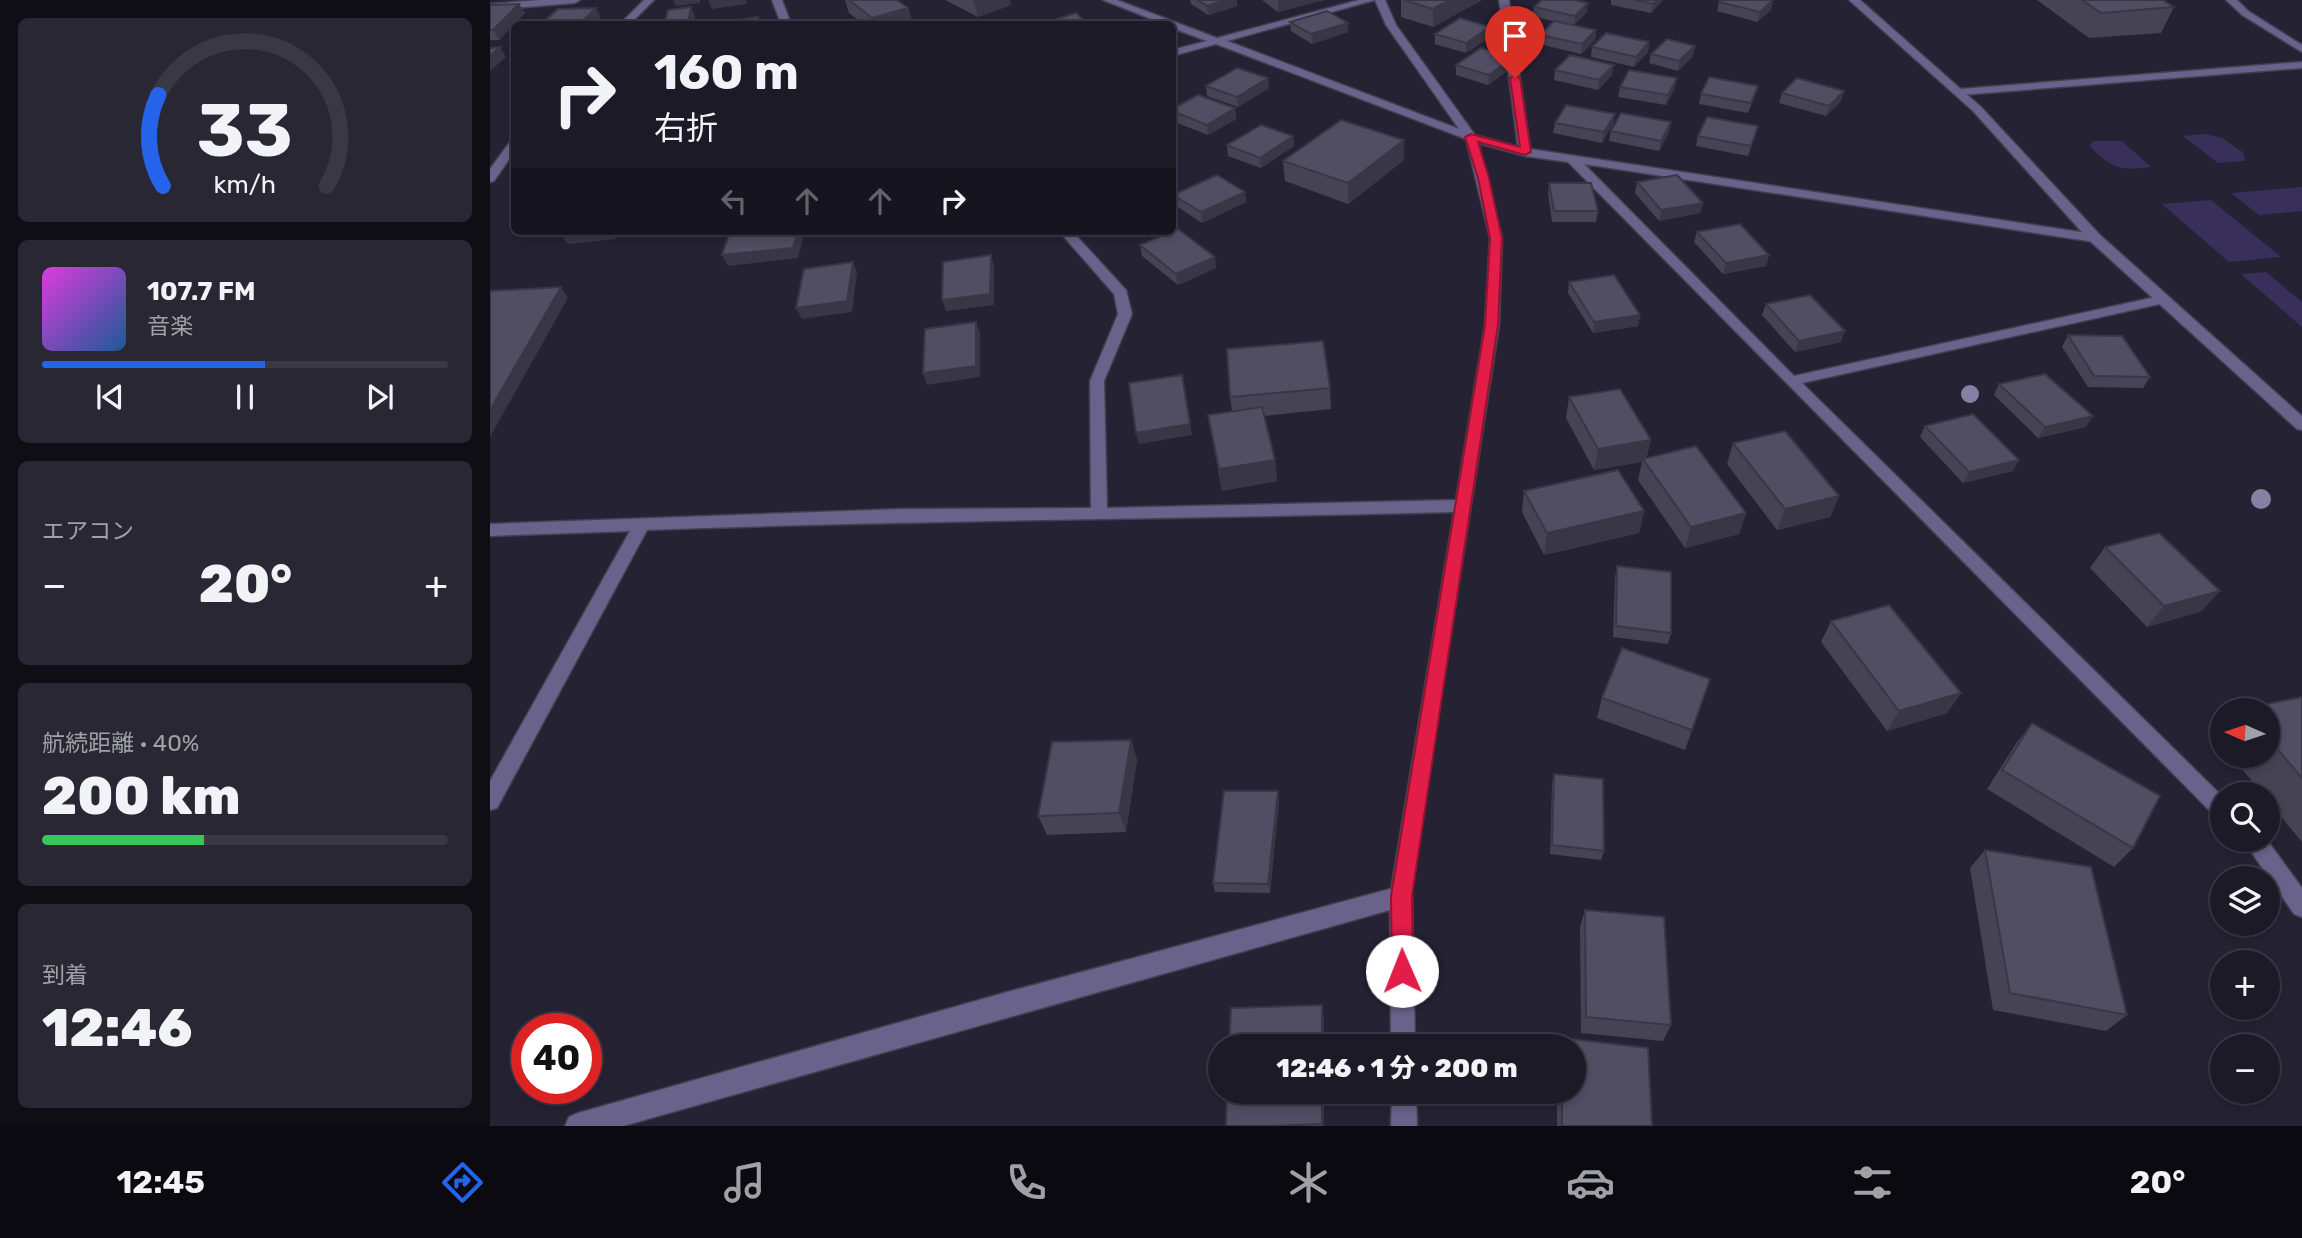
<!DOCTYPE html>
<html lang="ja">
<head>
<meta charset="utf-8">
<style>
  body { margin:0; font-family:Rubik,"Noto Sans JP",sans-serif; background:#292733; color:#f1f3f6; height:100vh; display:flex; flex-direction:column; font-size:26px; white-space:nowrap }
  * { box-sizing:border-box; margin:0 }
  p { font-size:23px; color:#a0a1a7 }
  .icon { flex:none; width:38px; height:38px; fill:none; stroke:currentColor; stroke-width:2; stroke-linecap:round; stroke-linejoin:round }
  .map { position:relative; flex:1; overflow:hidden }
  .side { display:flex; flex-direction:column; gap:18px; padding:18px; background:#0f0e15; width:490px }
  .side>* { flex:none }
  .hud { position:absolute; left:21px; top:21px; width:665px; height:214px; border-radius:10px; box-shadow:0 4px 10px #0003,0 0 0 2px #3a3844; background:#1c1a27; color:#f1f3f6; overflow:hidden }
  .needle { width:46px; rotate:273deg }
  .buttons { position:absolute; left:1720px; top:698px; display:grid; gap:14px }
  .buttons a { display:grid; place-items:center; width:70px; height:70px; border-radius:50%; background:#1c1a27; box-shadow:0 4px 10px #0003,0 0 0 2px #3a3844; font-size:35px }
  .speed { position:absolute; left:21px; top:1013px; display:flex; gap:14px; font-size:35px; font-weight:700; text-align:center }
  .speed>* { display:grid; place-content:center; width:91px; height:91px; border-radius:50%; background:#1c1a27; box-shadow:0 4px 10px #0003,0 0 0 2px #3a3844; line-height:1 }
  .speed .limit { border:10px solid #d22; background:#fff; color:#111 }
  .pin { position:absolute; display:grid; place-items:center; width:60px; height:60px; color:#fff; margin:-72px -30px; border-radius:50% 50% 50% 0; rotate:-45deg; box-shadow:0 0 7px #0007 }
  .pin .icon { rotate:45deg }
  .me { position:absolute; width:77px; margin:-38px; rotate:359deg; stroke-linejoin:round; filter:drop-shadow(0 0 5px #0008) }
  .turn { display:flex; align-items:center; gap:24px; height:147px; padding:0 28px; font-size:32px }
  .turn .icon { width:91px; height:91px; stroke-width:2.5 }
  .turn b { display:block; font-size:49px; line-height:60px }
  .lanes { display:flex; align-items:center; height:66px; padding:0 28px; background:#0003; justify-content:center; gap:35px; direction:ltr }
  .lanes .off { opacity:.35 }
  .big { font-size:52px; font-weight:800; line-height:1.1 }
  .side .tile { flex:1; display:flex; flex-direction:column; justify-content:center; gap:10px; min-width:0; padding:0 24px; border-radius:10px; background:#292733 }
  .side .dial { align-items:center; gap:0 }
  .dial svg { height:182px; overflow:visible; fill:none; stroke:#3a3844; stroke-width:7; stroke-linecap:round; text-anchor:middle }
  .dial text { fill:#f1f3f6; stroke:none }
  .song { display:flex; align-items:center; gap:21px }
  .cover { width:84px; height:84px; border-radius:10px; background:linear-gradient(135deg,hsl(300 70% 55%),hsl(210 70% 35%)) }
  .played { height:7px; border-radius:4px; background:linear-gradient(90deg,#2563eb 55%,#3a3844 55%) }
  .keys { display:flex; justify-content:space-around; direction:ltr }
  .heat { display:flex; justify-content:space-between; align-items:center; font-size:38px; direction:ltr }
  .charge { height:10px; border-radius:5px; background:linear-gradient(90deg,#34c759 40%,#3a3844 0) }
  .trip { position:absolute; left:718px; top:1034px; width:378px; height:70px; border-radius:35px; background:#1c1a27; box-shadow:0 4px 10px #0003,0 0 0 2px #3a3844; font-weight:800; line-height:70px; text-align:center }
  .tabs { display:flex; height:112px; justify-content:space-around; align-items:center; background:#0b0a10; color:#a0a1a7 }
  .tabs .icon { width:49px; height:49px }
  .tabs .on { color:#2563eb }
  .tabs b { font-size:32px; color:#f1f3f6 }
  main { display:flex; flex:1; min-height:0 }
  .map>svg:first-child { display:block }
  .green { fill:#38305a }
  .lines { fill:none; stroke-linecap:round; stroke-linejoin:round }
  .service-casing { stroke:#423f50; stroke-width:3 }
  .minor-casing { stroke:#423f50; stroke-width:3 }
  .tertiary-casing { stroke:#423f50; stroke-width:3 }
  .service { fill:#69628a; fill-rule:evenodd }
  .minor { fill:#69628a; fill-rule:evenodd }
  .tertiary { fill:#69628a; fill-rule:evenodd }
  .tree { fill:#8681a4 }
  .wall { fill:#464355 }
  .shaded-wall { fill:#393745 }
  .building { fill:#514e63; stroke:#393745; stroke-width:2 }
  .route { fill:#e11d48; stroke:#92132f; stroke-width:2 }
</style>
</head>
<body>
<main>
<section class="side">
<div class="tile dial"><svg viewBox="0 0 100 80">
<path d="M14 69A42 42 0 1 1 86 69"/>
<path d="M14 69A42 42 0 0 1 12 29" stroke="#2563eb"/>
<text x="50" y="56" font-size="32" font-weight="700">33</text>
<text x="50" y="72" font-size="11">km/h</text>
</svg></div>
<div class="tile">
<div class="song"><i class="cover"></i><div><b>107.7 FM</b><p>音楽</p></div></div>
<div class="played"></div>
<div class="keys"><svg class="icon" aria-label="previous" viewBox="0 0 24 24"><path d="M18 5L8 12l10 7zM5 5v14"/></svg><svg class="icon" aria-label="pause" viewBox="0 0 24 24"><path d="M8 5v14M16 5v14"/></svg><svg class="icon" aria-label="next" viewBox="0 0 24 24"><path d="M6 5l10 7-10 7zM19 5v14"/></svg></div>
</div>
<div class="tile"><p>エアコン</p>
<div class="heat"><a>−</a><b class="big">20°</b><a>+</a></div>
</div>
<div class="tile"><p>航続距離 · 40%</p><b class="big">200 km</b><div class="charge"></div></div>
<div class="tile"><p>到着</p><b class="big">12:46</b></div>
</section>
<div class="map">
<svg width="1812" height="1126" viewBox="0 0 1812 1126">
  <rect width="100%" height="100%" fill="#252234"/>
  <!-- green -->
  <path class="green" d="M1715,134l17,4 22,15 1,8 -27,2 -35,-27z
    M1603,141h29l29,26c-33,4 -37,2 -62,-21z
    M1812,187v24l-43,4 -28,-22z
    M1721,200l70,57 -52,5 -67,-58z
    M1776,272l36,30v25l-61,-53z"/>
  <g class="lines">
    <defs>
      <path id="service" d="M1736,0h11l11,11 54,34v7l-60,-37z
        M1812,62v6l-342,27 -5,-3 5,-3z"/>
      <path id="minor" d="M50,0h40l-5,3 -85,7v-6z
        M154,0h10l-24,24h-10z
        M282,0h10l9,24h-10z
        M613,0h14l100,38 142,-38h16l-148,41 232,88 -73,-104 -11,-25h10l11,25 79,110 43,12 -19,-147h10l21,149 570,86v6l-5,1 -511,-78 210,212 366,-80 5,1 2,3 -7,4 -358,79 420,413v22l-7,-2 -647,-654 -43,-6 -47,-13 24,95 -3,87 -90,578 -8,3 -8,-3 -3,-7 64,-384c-269,7 -538,8 -807,18l-150,278 -7,2v-29l140,-250 -140,5v-12l412,-15 189,-1 -1,-127 28,-67 -4,-20 -55,-63h13l54,59 6,24 -28,67 3,127 349,-8 29,-175 5,-87 -24,-99 -250,-95 -44,12v-6l35,-9 -35,-13v-4h-8z
        M24,141v11l-20,29 -4,1v-13l20,-27z
        M1753,840h24l35,48v29l-8,-3z"/>
      <path id="tertiary" d="M1359,0h11l121,107 119,128 202,181v14l-5,-1 -207,-188 -117,-130z
        M911,886l8,3 3,7 3,150h-24l-1,-136 -767,216h-58l4,-9 9,-4 433,-122z
        M902,1092h24l1,34h-26z"/>
    </defs>
    <!-- service casing -->
    <use href="#service" class="service-casing"/>
    <!-- minor casing -->
    <use href="#minor" class="minor-casing"/>
    <!-- tertiary casing -->
    <use href="#tertiary" class="tertiary-casing"/>
    <!-- service -->
    <use href="#service" class="service"/>
    <!-- minor -->
    <use href="#minor" class="minor"/>
    <!-- tertiary -->
    <use href="#tertiary" class="tertiary"/>
  </g>
  <!-- trees -->
  <g class="tree">
    <circle cx="1480" cy="394" r="9"/>
    <circle cx="1771" cy="499" r="10"/>
  </g>
  <!-- wall -->
  <path class="wall" d="M355,0h52l11,8 5,16h-50l-14,-11z
    M455,0h65l1,5 -33,12z
    M700,0h47v6l-29,9 -17,-11z
    M772,0h62l-46,12z
    M911,0h81l-49,27 -32,-10z
    M1121,0h52l-12,13 -40,-8z
    M1283,0l-2,10 -14,12 -40,-11 2,-9z
    M1547,0h126l11,7 -13,26 -72,5z
    M29,4l6,9 -26,27h-9v-35z
    M1044,7l53,5 -13,13 22,5 -1,10 -14,14 -42,-10 1,-9 14,-14 -21,-4z
    M800,22l58,1v9l-36,12 -21,-13z
    M945,34l55,3 -24,16 -31,-9z
    M1159,42l-1,10 -14,15 -43,-10 1,-10z
    M1205,46l-2,10 -15,15 -29,-8 2,-9z
    M966,65l57,2 -25,18 -32,-10z
    M1065,70l57,5 -14,15 -44,-10z
    M716,86l63,2 -31,19 -31,-11z
    M1268,86l-3,10 -7,17 -49,-9 2,-10z
    M1130,87l55,1 -9,17 -48,-8z
    M1354,91l-3,10 -15,15 -47,-13 3,-10z
    M745,108l1,11 -28,16 -36,-14v-12z
    M1125,114l-2,10 -11,19 -49,-10 2,-10z
    M1268,126l-10,30 -52,-10 2,-10z
    M1121,131l58,1 -10,19 -50,-10z
    M803,136l1,10 -33,22 -33,-12 -1,-11z
    M914,140v20l-56,44 -63,-23 -2,-20z
    M1147,182l66,21 -3,10 -41,8 -24,-28z
    M1059,183l49,28 -2,11h-44l-4,-28z
    M755,192l1,10 -44,21 -27,-18 -2,-10z
    M1207,232l72,23 -3,11 -43,8 -29,-32z
    M650,245l76,23 -38,17 -36,-29z
    M1079,282l71,33 -2,11 -45,7 -25,-40z
    M1276,304l75,38 -46,10 -33,-37z
    M1578,335l82,42 -7,11 -55,-1 -26,-40z
    M1509,384l87,43 -48,11 -44,-43z
    M840,388l1,21 -67,7 11,44 2,21 -55,10 -14,-76 24,-4 -2,-14z
    M1079,397l77,61 100,55 -7,21 -54,14 -47,-68 4,-18 -48,8 -28,-52z
    M1435,426l94,34 -6,11 -50,12 -43,-46z
    M1243,443l106,53 -9,21 -53,13 -50,-66z
    M1034,491l120,20 -5,22 -95,22 -22,-43z
    M1615,547l97,64 -55,16 -57,-59z
    M1127,566l54,67 -3,11 -55,-7 2,-60z
    M1341,621l130,72 -14,20 -60,18 -66,-89z
    M1220,679l-25,71 -88,-32 5,-20z
    M1812,697v145l-34,-41v-7h-5l-32,-38h37v-46h-27l2,-1z
    M1542,723l101,125 -19,19 -127,-78 30,-47z
    M1732,729v17l-7,-9z
    M641,740l6,20 -11,72 -79,3 -9,-19z
    M1064,774l50,77 -3,9 -51,-6 2,-70z
    M789,801l-9,92 -55,-1 -2,-9z
    M1495,850l142,165 -21,16 -113,-21 -23,-142z
    M1095,910l86,115 -8,16 -82,-8 -1,-106z
    M1072,1038l86,10 4,78h-95v-34h16v-46h-13z
    M834,1092v34h-98z"/>
  <!-- shaded-wall -->
  <path class="shaded-wall" d="M183,0h27v3l-24,3z
    M218,0h38l1,4 -35,5z
    M483,0h37l1,5 -33,12z
    M736,0h11v6l-29,9 -1,-9z
    M788,0h46l-46,12z
    M960,0h32l-49,27v-18z
    M1167,0h6l-12,13 2,-9z
    M1283,0l-2,10 -14,12 3,-10z
    M1098,3l-1,9 -13,13 1,-9z
    M29,4l6,9 -26,27 -6,-10z
    M201,7l4,10 -1,7h-18z
    M106,8l5,10 -7,6h-15z
    M418,8l5,16h-39l-2,-6z
    M858,23v9l-36,12 -1,-10z
    M1000,27v10l-24,16v-10z
    M1106,30l-1,10 -14,14 1,-10z
    M1159,42l-1,10 -14,15 2,-10z
    M1205,46l-2,10 -15,15 1,-10z
    M10,47l6,10 -16,14v-15z
    M1023,57v10l-25,18 1,-10z
    M1124,65l-2,10 -14,15 1,-10z
    M778,78l1,10 -31,19 -1,-10z
    M1187,78l-2,10 -9,17 2,-10z
    M1268,86l-3,10 -7,17 3,-10z
    M1354,91l-3,10 -15,15 3,-10z
    M745,108l1,11 -28,16 -1,-10z
    M1125,114l-2,10 -11,19 2,-11z
    M1181,122l-2,10 -10,19 2,-10z
    M803,136l1,10 -33,22 -1,-10z
    M914,140v20l-56,44v-21z
    M755,192l1,10 -44,21 -1,-11z
    M1213,203l-3,10 -41,8 2,-11z
    M93,231h36l-3,8 -48,5 -7,-10z
    M308,231h5l1,3 -6,24 -70,8 -6,-11z
    M501,255l3,11v39l-48,6 -4,-11z
    M1279,255l-3,11 -43,8 3,-11z
    M725,257l1,11 -38,17 -2,-11z
    M363,262l4,11 -5,39 -50,7 -6,-11z
    M71,287l7,11 -78,139v-27z
    M1150,315l-2,11 -45,7 1,-11z
    M486,322l4,11v44l-53,8 -4,-12z
    M1355,331l-4,11 -46,10 4,-11z
    M692,375l10,60 -53,9 -3,-11z
    M1603,416l-7,11 -48,11 7,-11z
    M1161,440l-5,21 -3,-2 -1,3 -48,8 4,-21z
    M785,460l2,21 -55,10 -3,-22z
    M1529,460l-6,11 -50,12 6,-11z
    M1349,496l-9,21 -53,13 8,-21z
    M1154,511l-5,22 -95,22 3,-22z
    M1256,513l-7,21 -54,14 6,-21z
    M1730,591l-18,20 -55,16 17,-21z
    M1471,693l-14,20 -60,18 12,-20z
    M641,740l6,20 -11,72 -7,-19z
    M788,791l1,10 -9,92 -2,-9z
    M832,1005l2,15v26h-2z
    M832,1092h2v34h-2z"/>
  <!-- building -->
  <path class="building" d="M359,0h48l11,8 -36,10z
    M708,0h28l-19,6z
    M914,0h46l-17,9z
    M1052,0h32l14,3 -13,13 -41,-9z
    M1144,0h23l-4,4z
    M1231,0h52l-13,12 -41,-10z
    M1592,0h81l11,7 -73,6z
    M29,4l-26,26h-3v-25z
    M201,7l-3,16h-2l-2,-3 -19,2 3,-12z
    M106,8l-17,16h-38l17,-15z
    M837,11l21,12 -37,11 -21,-12z
    M586,13l12,11h-47z
    M268,17v7h-25v-3z
    M970,18l30,9 -24,16 -31,-9z
    M194,20l-1,4h-37z
    M1064,21l42,9 -14,14 -42,-9z
    M1116,33l43,9 -13,15 -44,-10z
    M1177,39l28,7 -16,15 -28,-7z
    M10,47l-10,9v-8z
    M991,48l32,9 -24,18 -33,-10z
    M1080,55l44,10 -15,15 -44,-10z
    M747,68l31,10 -31,19 -31,-11z
    M1139,70l48,8 -9,17 -48,-8z
    M1219,77l49,9 -7,17 -50,-9z
    M1307,78l47,13 -15,15 -47,-13z
    M708,95l37,13 -28,17 -35,-14v-2z
    M1076,105l49,9 -11,18 -49,-9z
    M1131,113l50,9 -10,19 -50,-10z
    M1217,117l51,9 -7,20 -53,-10z
    M851,120l63,20 -56,43 -65,-22z
    M771,125l32,11 -33,22 -33,-13z
    M727,175l28,17 -44,20 -28,-17z
    M1187,175l26,28 -42,7 -24,-28z
    M1059,183h42l7,28h-44z
    M1250,224l29,31 -43,8 -29,-31z
    M688,229l37,28 -39,17 -36,-29z
    M73,231h20l-22,3z
    M240,231h68l-5,17 -71,7z
    M501,255l-1,39 -48,6 1,-38z
    M363,262l-6,39 -51,7 8,-39z
    M1124,275l26,40 -46,7 -25,-40z
    M71,287l-71,123v-119z
    M1320,295l35,36 -46,10 -33,-37z
    M486,322v44l-53,7 2,-44z
    M1578,335l54,1 28,41 -56,-1z
    M833,341l7,47 -100,9 -3,-48z
    M1555,374l48,42 -48,11 -46,-43z
    M692,375l8,49 -54,9 -7,-50z
    M1130,389l31,51 -53,9 -29,-52z
    M772,407l13,53 -56,9 -11,-54z
    M1483,414l46,46 -50,12 -44,-46z
    M1295,431l54,65 -54,13 -52,-66z
    M1206,446l50,67 -55,14 -48,-68z
    M1128,470l26,41 -97,22 -23,-42z
    M1669,533l61,58 -56,15 -59,-59z
    M1127,566l54,6v61l-55,-7z
    M1399,605l72,88 -62,18 -68,-90z
    M1132,648l88,31 -18,51 -90,-32z
    M1812,697v81l-34,-40v-28h-24l-1,-1z
    M1542,723l128,73 -27,52 -131,-78z
    M641,740l-12,73 -81,3 14,-74z
    M1064,774l49,5 1,72 -52,-6z
    M734,791h54l-10,93 -55,-1z
    M1495,850l106,17 36,148 -117,-22z
    M1095,910l79,7 7,108 -85,-8z
    M832,1005v41h-93l2,-38z
    M1072,1038l86,10 4,78h-90v-34h11v-46h-11z
    M737,1092h95v32l-53,2h-43z"/>
  <!-- route -->
  <path class="route" d="M1025,75l5,3 11,74 -6,3 -47,-13 11,36 13,60 -4,87 -86,571 1,75 -3,8 -8,3 -7,-3 -3,-8 -1,-75 94,-571 5,-87 -12,-60 -13,-41 6,-3 49,13 -10,-69z"/>
</svg>
<div class="buttons">
<a><svg class="needle" viewBox="-14 -14 28 28"><path d="M0-13l5 13h-10z" fill="#e53935"/><path d="M0 13l5-13h-10z" fill="#a0a1a7"/></svg></a>
<a><svg class="icon" aria-label="search" viewBox="0 0 24 24"><circle cx="10" cy="10" r="6"/><path d="M15 15l6 6"/></svg></a>
<a><svg class="icon" aria-label="layers" viewBox="0 0 24 24"><path d="M12 4l9 5-9 5-9-5zM3 14l9 5 9-5"/></svg></a>
<a>+</a>
<a>−</a>
</div>
<div class="speed"><div class="limit">40</div></div>
<div class="pin" style="left:1025px;top:78px;background:#d93025"><svg class="icon" aria-label="arrive" viewBox="0 0 24 24"><path d="M6 21V4h12l-3 4 3 4H6"/></svg></div>
<svg class="me" style="left:912px;top:971px" viewBox="-20 -20 40 40"><circle r="19" fill="#fff"/><path d="M0-13L10 11 0 6-10 11z" fill="#e11d48"/></svg>
<div class="trip">12:46 · 1 分 · 200 m</div>
<div class="hud">
<div class="turn"><svg class="icon" aria-label="right" viewBox="0 0 24 24"><path d="M7 20v-9h11M14 6l5 5-5 5"/></svg><div><b>160 m</b>右折</div></div>
<div class="lanes"><svg class="icon off" aria-label="left" viewBox="0 0 24 24"><path d="M17 20v-9H6M10 6l-5 5 5 5"/></svg><svg class="icon off" aria-label="ahead" viewBox="0 0 24 24"><path d="M12 20V5M6 11l6-6 6 6"/></svg><svg class="icon off" aria-label="ahead" viewBox="0 0 24 24"><path d="M12 20V5M6 11l6-6 6 6"/></svg><svg class="icon" aria-label="right" viewBox="0 0 24 24"><path d="M7 20v-9h11M14 6l5 5-5 5"/></svg></div>
</div>
</div>
</main>
<nav class="tabs">
<b>12:45</b>
<svg class="icon on" aria-label="directions" viewBox="0 0 24 24"><path d="M12 3l9 9-9 9-9-9zM9 14v-3h6M13 9l2 2-2 2"/></svg>
<svg class="icon" aria-label="music" viewBox="0 0 24 24"><path d="M9 18V5l10-2v13"/><circle cx="6" cy="18" r="3"/><circle cx="16" cy="16" r="3"/></svg>
<svg class="icon" aria-label="phone" viewBox="0 0 24 24"><path d="M5 4h4l2 5-3 2q2 4 5 5l2-3 5 2v4C11 20 4 13 5 4z"/></svg>
<svg class="icon" aria-label="climate" viewBox="0 0 24 24"><path d="M12 3v18M4 7l16 10M4 17L20 7"/></svg>
<svg class="icon" aria-label="car" viewBox="0 0 24 24"><path d="M5 17H2v-5l4-1 3-4h7l3 4 3 1v5h-3M9 17h6M6 11h13"/><circle cx="7" cy="17" r="2"/><circle cx="17" cy="17" r="2"/></svg>
<svg class="icon" aria-label="filters" viewBox="0 0 24 24"><path d="M4 7h16M4 17h16"/><circle cx="9" cy="7" r="2"/><circle cx="15" cy="17" r="2"/></svg>
<b>20°</b>
</nav>
</body>
</html>
